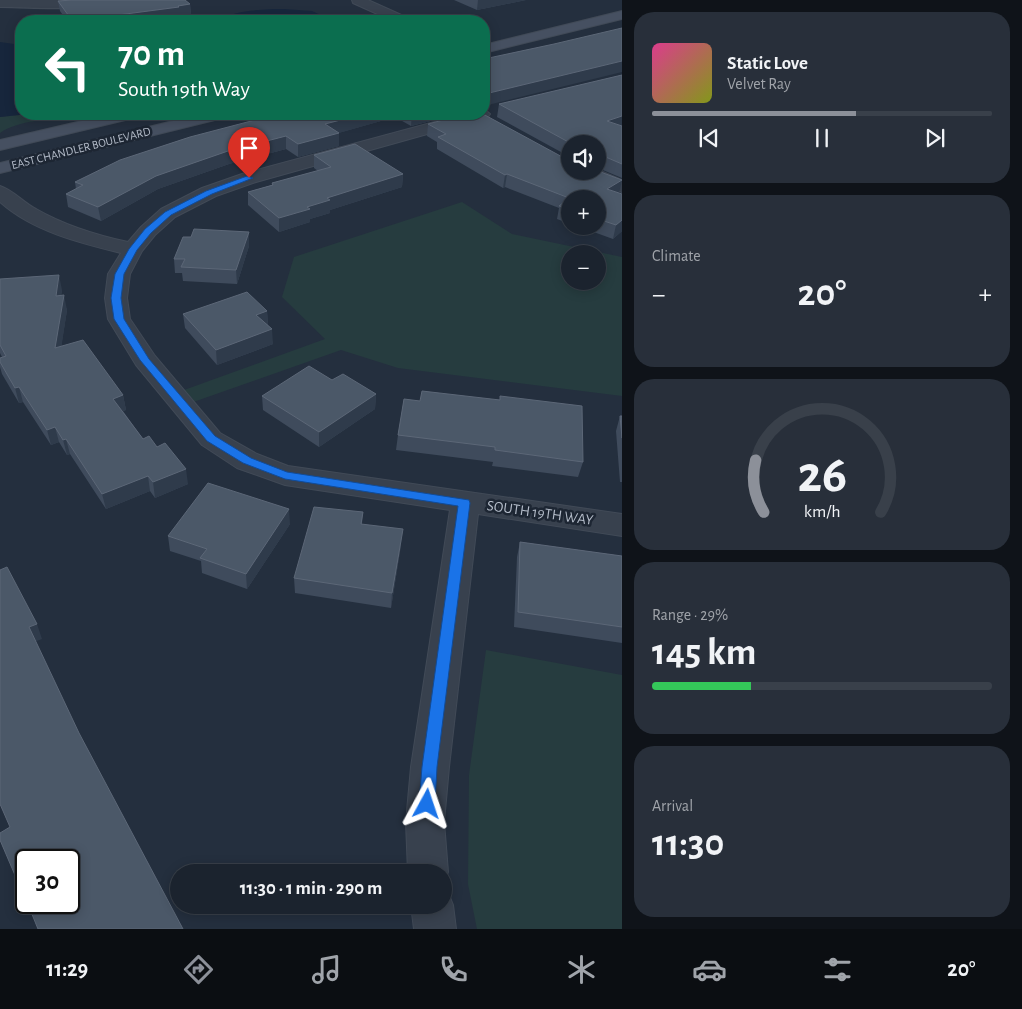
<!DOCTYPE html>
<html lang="en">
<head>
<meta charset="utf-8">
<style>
  body { margin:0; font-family:"Alegreya Sans",sans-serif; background:#282f3a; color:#f1f3f6; height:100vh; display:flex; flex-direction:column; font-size:19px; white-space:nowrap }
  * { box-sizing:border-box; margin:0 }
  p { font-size:16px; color:#a0a4aa }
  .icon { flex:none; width:28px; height:28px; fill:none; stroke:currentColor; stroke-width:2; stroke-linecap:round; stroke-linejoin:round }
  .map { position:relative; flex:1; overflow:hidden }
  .drawer { display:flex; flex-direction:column; gap:12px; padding:12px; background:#0f1319; width:400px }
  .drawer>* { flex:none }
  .guide { position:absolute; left:15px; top:15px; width:475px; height:105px; border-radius:20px; box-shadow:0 2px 12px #0003,0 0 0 1px #39404a; background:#0b6e4f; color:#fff; overflow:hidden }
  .controls { position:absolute; left:561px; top:135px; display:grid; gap:10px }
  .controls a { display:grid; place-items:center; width:45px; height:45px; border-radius:50%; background:#1b232e; box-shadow:0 2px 12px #0003,0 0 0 1px #39404a; font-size:25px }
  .speed { position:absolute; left:15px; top:849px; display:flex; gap:10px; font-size:25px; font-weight:700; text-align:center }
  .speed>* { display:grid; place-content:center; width:65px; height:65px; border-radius:50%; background:#1b232e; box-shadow:0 2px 12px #0003,0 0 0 1px #39404a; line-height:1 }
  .speed .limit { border:2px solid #111; border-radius:8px; background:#fff; color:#111 }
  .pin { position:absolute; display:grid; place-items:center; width:42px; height:42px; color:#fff; margin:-51px -21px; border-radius:50% 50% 50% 0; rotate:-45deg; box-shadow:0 0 5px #0007 }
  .pin .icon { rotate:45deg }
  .me { position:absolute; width:55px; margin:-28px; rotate:5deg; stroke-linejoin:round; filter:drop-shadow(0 0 4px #0008) }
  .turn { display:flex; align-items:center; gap:18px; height:105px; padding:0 20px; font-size:22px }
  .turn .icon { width:65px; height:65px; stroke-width:2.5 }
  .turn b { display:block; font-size:35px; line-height:42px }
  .big { font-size:38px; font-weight:700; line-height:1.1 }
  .drawer .widget { flex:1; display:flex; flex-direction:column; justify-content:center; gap:8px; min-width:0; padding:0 18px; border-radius:20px; background:#282f3a }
  .drawer .dial { align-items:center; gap:0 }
  .dial svg { height:130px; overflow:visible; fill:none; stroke:#39404a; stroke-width:7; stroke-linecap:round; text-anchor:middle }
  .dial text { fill:#f1f3f6; stroke:none }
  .song { display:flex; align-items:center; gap:15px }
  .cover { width:60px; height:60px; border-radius:8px; background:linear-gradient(135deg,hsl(330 70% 55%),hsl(70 70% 35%)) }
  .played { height:5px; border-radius:2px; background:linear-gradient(90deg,#8c9099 60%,#39404a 60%) }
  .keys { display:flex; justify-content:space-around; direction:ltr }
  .heat { display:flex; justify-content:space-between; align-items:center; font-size:28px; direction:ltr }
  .charge { height:8px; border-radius:4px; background:linear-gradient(90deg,#34c759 29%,#39404a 0) }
  .trip { position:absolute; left:170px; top:864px; width:282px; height:50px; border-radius:25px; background:#1b232e; box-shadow:0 2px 12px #0003,0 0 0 1px #39404a; font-weight:700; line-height:50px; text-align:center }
  .tab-bar { display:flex; height:80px; justify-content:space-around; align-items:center; background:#0b0e12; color:#a0a4aa }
  .tab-bar .icon { width:35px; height:35px }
  .tab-bar .selected { color:#8c9099 }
  .tab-bar b { font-size:22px; color:#f1f3f6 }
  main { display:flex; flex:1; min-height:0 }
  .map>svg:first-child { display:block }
  .green { fill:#263c3f; fill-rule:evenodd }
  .water { fill:#17263c }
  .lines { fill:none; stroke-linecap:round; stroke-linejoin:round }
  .minor-casing { stroke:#414a57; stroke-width:2 }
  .secondary-casing { stroke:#414a57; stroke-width:2 }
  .minor { fill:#38414e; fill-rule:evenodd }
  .secondary { fill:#465061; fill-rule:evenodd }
  .wall { fill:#3f4b5c }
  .shaded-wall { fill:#2f3b4b }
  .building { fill:#4b5868; stroke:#5c6777 }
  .route { fill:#1a73e8; stroke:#114b97 }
  .labels { text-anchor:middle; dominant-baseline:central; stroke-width:5; stroke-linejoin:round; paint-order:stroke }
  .far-street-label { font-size:12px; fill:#b4bcc9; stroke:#1d2633 }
  .street-label { font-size:15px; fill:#b4bcc9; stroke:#1d2633 }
</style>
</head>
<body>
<main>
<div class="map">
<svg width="622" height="929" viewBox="0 0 622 929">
  <rect width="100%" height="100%" fill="#242f3e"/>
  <!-- green -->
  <path class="green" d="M28,114h46c-21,6 -57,6 -74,19v-16z
    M462,202l50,32 110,23v139l-224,-28 -57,-18 -159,56 -9,-12 152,-55 -43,-42 12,-40zM570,254h28v27h-28z
    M486,650l136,25v254h-145l-9,-45 1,-109z"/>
  <!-- water -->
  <path class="water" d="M284,9l28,2 22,10h-116c14,-11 48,-12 66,-12z
    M0,42l21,3v69h7l-28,3z"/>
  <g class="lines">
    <defs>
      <path id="minor" d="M0,0h138c-11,13 -116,7 -138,7z
        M352,0h16l40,18 2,3h-17l-40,-18z
        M484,109l6,5 -2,3 -232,65 -40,14 -41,21 -20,18 -13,16 -12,23 -3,24 3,21 25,37 65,77 37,21 31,12 334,48v22l-144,-22 -29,253 -5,55 4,50 -4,11v-11h-36l-2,-50 5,-55 39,-257 -165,-25 -48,-17 -35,-23 -66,-80 -28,-46 -3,-21 3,-24 13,-21c-41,-10 -89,-22 -121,-51v-16c13,4 24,17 36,23 28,16 60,26 92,33l13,-15 20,-18 41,-21 40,-14 222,-60h20z
        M598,170l24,10v12l-46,-17 -3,-4z
        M444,889l3,1 6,15 3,24h-42l-3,-24h33z"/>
      <path id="secondary" d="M622,11v8l-138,34v-8z
        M112,114h28l-2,3 -138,33v-10z
        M202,114h27l-2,3 -227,56v-10z"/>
    </defs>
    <!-- minor casing -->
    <use href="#minor" class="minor-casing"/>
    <!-- secondary casing -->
    <use href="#secondary" class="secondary-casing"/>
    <!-- minor -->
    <use href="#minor" class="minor"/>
    <!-- secondary -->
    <use href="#secondary" class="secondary"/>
  </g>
  <!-- wall -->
  <path class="wall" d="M454,0h72l-49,10z
    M58,1l132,3 1,10 -11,2v2l-26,3h-87l-7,-10z
    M622,75v103l-24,-10v-24h-28v13l-73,-40 2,-13z
    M278,114h180l-47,12 -16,-9 -57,16 1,13 -41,11 -12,-8 -57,15 -71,25 -57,32 -33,-14 -2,-13 10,-5 -1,-7z
    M428,124l191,69 3,38 -9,8 -36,-13h21v-27h-28v25l-13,-5 2,-11 -54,-21 -2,1 -66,-39v-7l-10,-6z
    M314,155l89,19 -1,13 -72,23v3l-20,6v3l-31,10 -31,-27v-13l24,-7v-2l46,-12 -4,-3z
    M191,237l58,9 -12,38 -54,-3 -1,-8h-7l-1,-14z
    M0,279l62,11 -1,5 6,15 -6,37 62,48 3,15 -3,1 20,28 14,8 31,37 -33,14 -5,-7 -44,18 -36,-55 -3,1 -8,-13 -8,3 -28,-43 -4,1 -17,-29 -2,-7v-9l2,-1 -2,-4z
    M267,311l1,14 5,19 -56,21 -32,-37 -2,-14z
    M332,380l44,14 -1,15 -56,38 -56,-37 -1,-14z
    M404,399l179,63 -5,15 -86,-11 1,-4 -97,-12 2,-15z
    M620,416h2v66h-2l-4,-51z
    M363,512l-1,12 39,21 -10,63 -96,-15 -1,-15z
    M290,524l-43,65 -45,-16 -1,-12 -31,-10 -2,-15z
    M520,542l102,14v87l-108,-16 3,-70z"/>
  <!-- shaded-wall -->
  <path class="shaded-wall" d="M478,0h48l-49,10z
    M190,4l1,10 -11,2v2l-26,3h-74v-1z
    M78,18v3h-6l-1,-2z
    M622,61v11l-138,34v-6l1,-6z
    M364,114h31v3l-70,20v-13z
    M412,114h46l-47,12z
    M622,116v12l-15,-7z
    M339,133v13l-41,11v-13z
    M286,136v13l-57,15 -71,25 -57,32 -3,-14 58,-31 72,-25z
    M403,174l-1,13 -72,23v3l-20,6v3l-31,10v-14l48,-20z
    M507,174l-2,13 -2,1 2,-13z
    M622,180l-3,13 -12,-4z
    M622,220v11l-9,8 3,-14z
    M249,232v14l-12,38 -1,-14z
    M59,275l3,15 -3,20 -3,-14z
    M64,295l3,15 -8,53 -4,-15z
    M267,311l1,14 -12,-10z
    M272,329l1,15 -56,21 -1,-15z
    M19,387l4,15 -4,1 -4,-15z
    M376,394l-1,15 -56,38v-15z
    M123,395l3,15 -10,3 -3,-14z
    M55,427l4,15 -8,3 -4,-15z
    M66,439l4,15 -3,1 -4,-15z
    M186,469l2,15 -33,14 -2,-16z
    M148,476l2,15 -44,18 -4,-15z
    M289,509l1,15 -43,65 -1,-15z
    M403,529l-2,16 -10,63 1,-15z
    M37,624l5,15 -8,3 -5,-15z"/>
  <!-- building -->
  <path class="building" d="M72,0h113l5,4 -12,2 1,1 -99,13 -2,-2 -7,1 -13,-18z
    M622,28v33l-137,33 -1,6v-41l70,-15z
    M622,75v41l-15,5 15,5v38l-21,-9h-3v-11h-26l-73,-40z
    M278,114h86l-39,10 14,9 -41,11 -12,-8 -58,15 -72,25 -58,31 -32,-13 17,-9 -8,-3 45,-22 70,-23z
    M466,114h17l83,45h4v12h28l24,9 -15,9 15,5v26l-6,5 -18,-6v-20h-28v10l-11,-3 10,-8 -62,-24 -2,1 -67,-38 8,-3 -18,-10z
    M355,144l48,30 -76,24 3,2 -23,7 3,2 -31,9 -31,-26 25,-7 -1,-2 59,-16 -17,-12z
    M194,229l55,3 -13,38 -55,-3 4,-8h-11l9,-22h8z
    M59,275l-3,21 8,-1 -9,53 28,-8 40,55 -10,4 30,40 6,-3 8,11 8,-4 21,26 -33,13 -5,-6 -46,18 -36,-55 -3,1 -8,-13 -8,3 -28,-43 -4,1 -15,-26v-4l6,-2 -6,-11v-66z
    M247,292l20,19 -11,4 16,14 -56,21 -33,-36z
    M309,366l23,14 11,-6 33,20 -57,38 -57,-36z
    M422,391l78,9v-4l82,10 1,56 -88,-12v-3l-97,-12 6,-36 16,2z
    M620,416h2v22z
    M208,483l81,26 -43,65 -46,-16 7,-9 -39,-13z
    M314,507l49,5 -2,12 42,5 -11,64 -98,-15z
    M520,542l102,14v71l-104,-15z
    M7,567l30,57 -8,3 50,106 104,196h-145l-11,-27h42v-42h-43v41l-26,-61v-7l10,-6 -10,-23v-234z"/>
  <!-- route -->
  <path class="route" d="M247,176l6,2 -41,16 -41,21 -20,18 -14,17 -13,24 -3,24 3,21 25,40 66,77 36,22 36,14 182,28 1,3 -33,264 -2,37 -3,5 -5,2 -6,-2 -2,-5 3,-37 36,-261 -173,-27 -42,-16 -36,-22 -67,-81 -26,-41 -3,-21 4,-24 14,-25 16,-20 20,-17 41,-21z"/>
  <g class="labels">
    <!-- far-street labels -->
    <g class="far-street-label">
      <text transform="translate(81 148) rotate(-14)">EAST CHANDLER BOULEVARD</text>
    </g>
    <!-- street labels -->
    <g class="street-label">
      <text transform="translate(540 513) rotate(8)">SOUTH 19TH WAY</text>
    </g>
  </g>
</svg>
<div class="controls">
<a><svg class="icon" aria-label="sound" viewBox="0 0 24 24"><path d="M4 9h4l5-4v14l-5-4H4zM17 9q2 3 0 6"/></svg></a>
<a>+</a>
<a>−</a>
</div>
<div class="speed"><div class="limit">30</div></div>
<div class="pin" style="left:249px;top:178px;background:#d93025"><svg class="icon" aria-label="arrive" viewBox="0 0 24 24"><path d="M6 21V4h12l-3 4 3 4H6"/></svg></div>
<svg class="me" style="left:427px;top:804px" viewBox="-20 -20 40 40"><path d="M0-17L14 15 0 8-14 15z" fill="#1a73e8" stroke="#fff" stroke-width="4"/></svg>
<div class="trip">11:30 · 1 min · 290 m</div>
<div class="guide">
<div class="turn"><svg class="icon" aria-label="left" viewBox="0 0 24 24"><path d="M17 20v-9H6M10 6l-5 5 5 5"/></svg><div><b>70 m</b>South 19th Way</div></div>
</div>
</div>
<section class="drawer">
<div class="widget">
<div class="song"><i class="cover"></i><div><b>Static Love</b><p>Velvet Ray</p></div></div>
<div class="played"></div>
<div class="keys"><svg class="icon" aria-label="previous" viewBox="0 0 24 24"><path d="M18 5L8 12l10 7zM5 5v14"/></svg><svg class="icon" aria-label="pause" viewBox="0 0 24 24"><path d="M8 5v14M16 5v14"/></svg><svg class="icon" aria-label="next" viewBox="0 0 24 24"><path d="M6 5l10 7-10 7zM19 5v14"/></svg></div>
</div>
<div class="widget"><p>Climate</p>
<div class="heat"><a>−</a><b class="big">20°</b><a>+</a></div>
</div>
<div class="widget dial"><svg viewBox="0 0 100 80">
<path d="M14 69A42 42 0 1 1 86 69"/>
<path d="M14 69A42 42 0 0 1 9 37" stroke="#8c9099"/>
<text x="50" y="56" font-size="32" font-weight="700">26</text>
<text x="50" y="72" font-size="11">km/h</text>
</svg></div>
<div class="widget"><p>Range · 29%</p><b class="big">145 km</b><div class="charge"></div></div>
<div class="widget"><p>Arrival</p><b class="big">11:30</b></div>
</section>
</main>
<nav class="tab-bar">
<b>11:29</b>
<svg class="icon selected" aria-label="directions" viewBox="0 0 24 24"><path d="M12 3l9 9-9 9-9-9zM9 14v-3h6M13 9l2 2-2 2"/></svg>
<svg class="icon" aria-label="music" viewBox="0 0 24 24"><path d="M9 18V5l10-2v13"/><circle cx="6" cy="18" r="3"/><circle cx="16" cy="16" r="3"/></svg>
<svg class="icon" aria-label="phone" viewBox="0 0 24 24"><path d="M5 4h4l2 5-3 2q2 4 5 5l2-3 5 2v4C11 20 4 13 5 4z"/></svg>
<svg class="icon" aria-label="climate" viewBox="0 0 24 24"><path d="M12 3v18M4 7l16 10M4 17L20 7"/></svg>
<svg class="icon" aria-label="car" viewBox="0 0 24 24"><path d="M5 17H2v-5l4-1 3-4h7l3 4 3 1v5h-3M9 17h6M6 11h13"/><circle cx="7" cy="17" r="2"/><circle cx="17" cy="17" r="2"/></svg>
<svg class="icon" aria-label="filters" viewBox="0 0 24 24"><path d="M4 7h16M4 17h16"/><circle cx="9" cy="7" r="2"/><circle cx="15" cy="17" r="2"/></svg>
<b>20°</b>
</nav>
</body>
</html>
